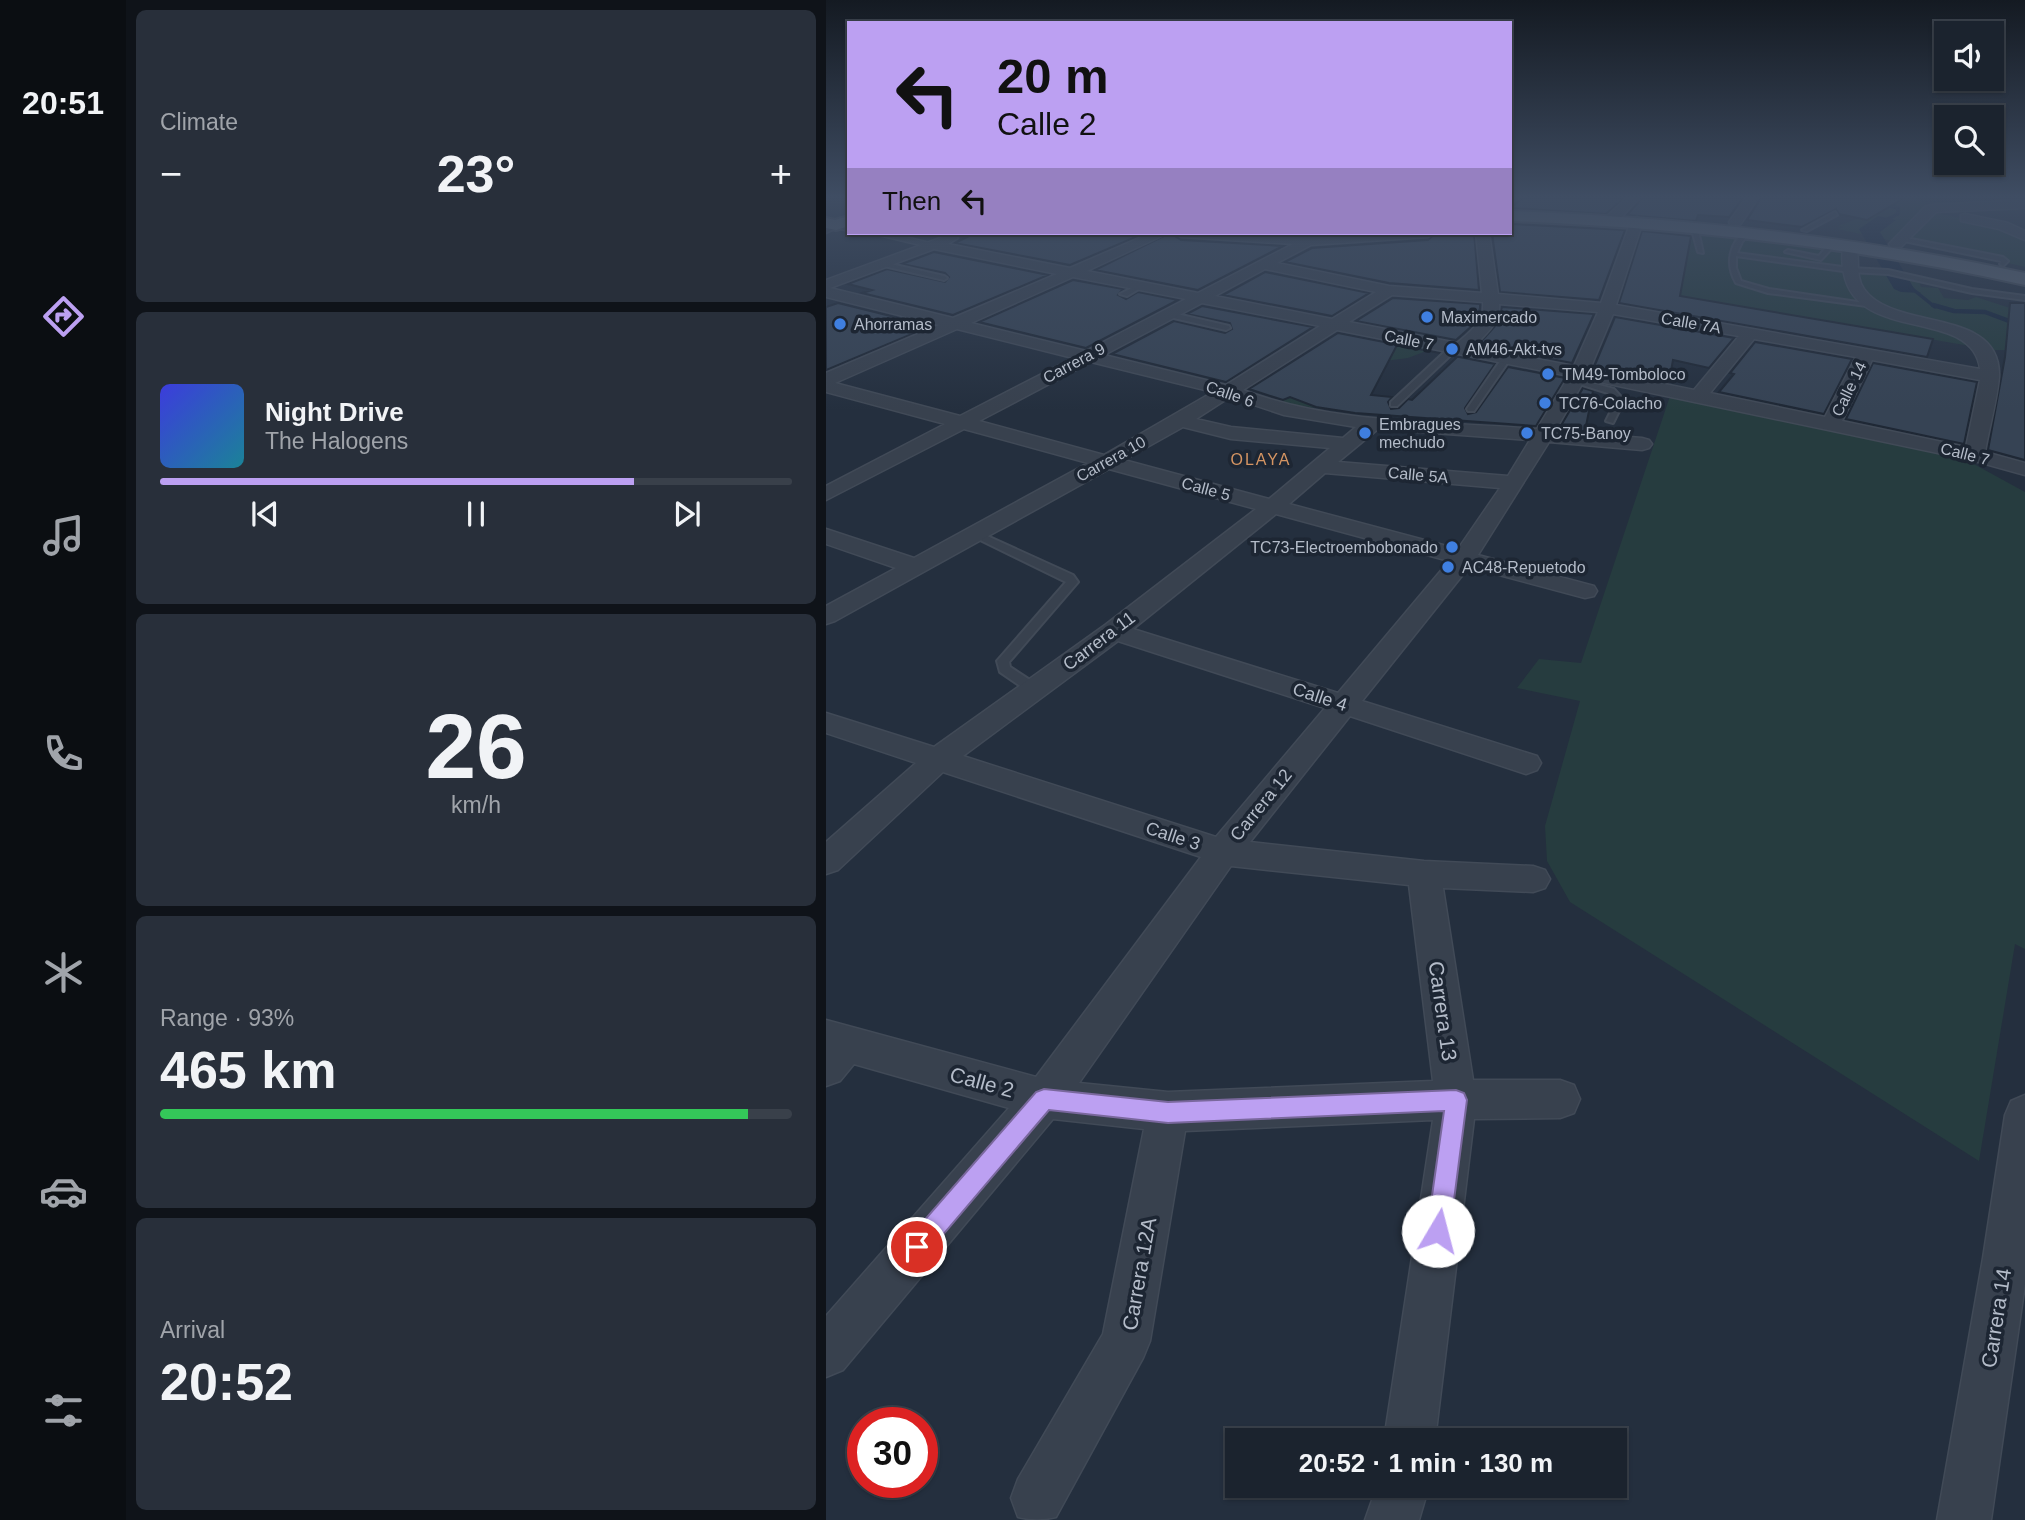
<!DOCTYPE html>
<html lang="en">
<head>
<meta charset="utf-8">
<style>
  body { margin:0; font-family:Arial,sans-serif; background:#282f3a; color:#f1f3f6; height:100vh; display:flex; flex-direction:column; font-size:26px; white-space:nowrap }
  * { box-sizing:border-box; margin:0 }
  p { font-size:23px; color:#a0a4aa }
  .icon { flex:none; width:38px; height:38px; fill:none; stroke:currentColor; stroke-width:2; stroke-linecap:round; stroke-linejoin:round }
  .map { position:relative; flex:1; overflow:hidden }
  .details { display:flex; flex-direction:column; gap:10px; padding:10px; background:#0f1319; width:700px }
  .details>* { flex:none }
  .hud { position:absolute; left:21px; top:21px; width:665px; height:214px; border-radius:0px; box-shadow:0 2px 5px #0004,0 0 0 2px #39404a; background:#bca0f2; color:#111; overflow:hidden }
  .buttons { position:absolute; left:1108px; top:21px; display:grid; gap:14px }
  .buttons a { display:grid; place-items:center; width:70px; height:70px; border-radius:0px; background:#1b232e; box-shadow:0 2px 5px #0004,0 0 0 2px #39404a; font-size:35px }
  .speed { position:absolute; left:21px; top:1407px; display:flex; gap:14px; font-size:35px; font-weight:700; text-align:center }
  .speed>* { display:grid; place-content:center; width:91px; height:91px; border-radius:50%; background:#1b232e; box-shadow:0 2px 5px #0004,0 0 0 2px #39404a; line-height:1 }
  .speed .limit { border:10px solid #d22; background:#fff; color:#111 }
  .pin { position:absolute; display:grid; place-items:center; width:60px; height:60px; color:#fff; margin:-30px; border:4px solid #fff; border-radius:50%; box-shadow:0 2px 7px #0007 }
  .me { position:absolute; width:77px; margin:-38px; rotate:8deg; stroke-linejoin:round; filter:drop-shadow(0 0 5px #0008) }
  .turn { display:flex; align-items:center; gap:24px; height:147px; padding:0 35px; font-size:32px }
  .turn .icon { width:91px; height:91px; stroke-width:2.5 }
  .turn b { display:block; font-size:49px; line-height:60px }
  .then { display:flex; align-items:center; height:66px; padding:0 35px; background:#0003; gap:14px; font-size:26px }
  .big { font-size:52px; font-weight:800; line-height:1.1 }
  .details .card { flex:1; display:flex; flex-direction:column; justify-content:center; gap:10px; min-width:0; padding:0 24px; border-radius:10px; background:#282f3a }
  .details .dial { align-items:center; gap:0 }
  .dial b { font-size:91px; line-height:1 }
  .song { display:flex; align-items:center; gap:21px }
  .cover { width:84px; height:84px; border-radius:10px; background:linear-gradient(135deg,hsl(240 70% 55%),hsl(190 70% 35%)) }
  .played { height:7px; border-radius:4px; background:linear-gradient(90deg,#bca0f2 75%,#39404a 75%) }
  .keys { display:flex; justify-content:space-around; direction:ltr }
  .heat { display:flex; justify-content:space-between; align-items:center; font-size:38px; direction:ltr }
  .charge { height:10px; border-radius:5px; background:linear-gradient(90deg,#34c759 93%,#39404a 0) }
  .trip { position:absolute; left:399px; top:1428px; width:402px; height:70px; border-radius:0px; background:#1b232e; box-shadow:0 2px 5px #0004,0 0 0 2px #39404a; font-weight:800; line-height:70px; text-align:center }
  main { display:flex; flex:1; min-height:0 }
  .dock { display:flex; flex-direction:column; width:126px; justify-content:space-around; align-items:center; background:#0b0e12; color:#a0a4aa }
  .dock .icon { width:49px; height:49px }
  .dock .current { color:#bca0f2 }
  .dock b { font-size:32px; color:#f1f3f6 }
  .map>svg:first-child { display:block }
  .green { fill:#263c3f }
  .water { fill:#17263c }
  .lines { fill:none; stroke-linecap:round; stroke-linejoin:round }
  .stream-far1 { stroke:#17263c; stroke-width:3.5 }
  .stream { stroke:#17263c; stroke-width:4.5 }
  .building { fill:#364354; stroke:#1f2835; stroke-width:2 }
  .service-casing { stroke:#414a57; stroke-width:4 }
  .pedestrian-casing { stroke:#414a57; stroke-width:3 }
  .minor-casing { stroke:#414a57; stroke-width:3 }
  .primary-casing { stroke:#414a57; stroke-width:4 }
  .service { fill:#38414e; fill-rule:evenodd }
  .pedestrian { fill:#38414e; fill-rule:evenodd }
  .minor { fill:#38414e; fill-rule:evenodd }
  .primary { fill:#56606e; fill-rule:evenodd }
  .route { fill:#bca0f2; stroke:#7a689d; stroke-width:2 }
  .shop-dot { fill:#3f7fe0; stroke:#1d2633; stroke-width:2.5 }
  .labels { text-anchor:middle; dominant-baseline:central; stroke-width:7; stroke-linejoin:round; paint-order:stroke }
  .far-poi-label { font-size:16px; fill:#b4bcc9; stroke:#1d2633; text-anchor:start }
  .far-street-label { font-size:16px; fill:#b4bcc9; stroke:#1d2633 }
  .far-neighbourhood-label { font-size:16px; letter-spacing:2px; fill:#d59563; stroke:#1d2633 }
  .street-label { font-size:18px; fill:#b4bcc9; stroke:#1d2633 }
  .near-street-label { font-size:21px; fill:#b4bcc9; stroke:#1d2633 }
</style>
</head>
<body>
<main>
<nav class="dock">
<b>20:51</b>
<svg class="icon current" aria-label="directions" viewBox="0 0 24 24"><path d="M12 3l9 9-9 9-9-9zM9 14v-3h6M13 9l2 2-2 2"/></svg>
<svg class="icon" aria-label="music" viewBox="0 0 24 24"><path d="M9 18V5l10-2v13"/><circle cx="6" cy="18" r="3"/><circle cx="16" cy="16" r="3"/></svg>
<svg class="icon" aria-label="phone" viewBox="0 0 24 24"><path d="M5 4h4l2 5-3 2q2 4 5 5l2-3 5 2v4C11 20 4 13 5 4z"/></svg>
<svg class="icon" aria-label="climate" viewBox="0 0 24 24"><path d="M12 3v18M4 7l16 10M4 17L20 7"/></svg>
<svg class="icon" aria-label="car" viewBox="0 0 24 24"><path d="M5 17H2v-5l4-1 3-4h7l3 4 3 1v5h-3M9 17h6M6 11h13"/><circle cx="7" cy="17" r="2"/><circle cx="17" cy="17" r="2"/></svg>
<svg class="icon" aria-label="filters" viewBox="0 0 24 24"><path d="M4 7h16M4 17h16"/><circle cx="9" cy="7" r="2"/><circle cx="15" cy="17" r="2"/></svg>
</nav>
<section class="details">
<div class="card"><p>Climate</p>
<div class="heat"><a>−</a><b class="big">23°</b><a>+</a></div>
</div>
<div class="card">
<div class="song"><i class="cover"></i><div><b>Night Drive</b><p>The Halogens</p></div></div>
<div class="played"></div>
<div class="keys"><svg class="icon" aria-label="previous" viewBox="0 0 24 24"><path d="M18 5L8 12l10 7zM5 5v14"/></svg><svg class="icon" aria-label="pause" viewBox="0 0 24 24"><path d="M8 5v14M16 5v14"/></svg><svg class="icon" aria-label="next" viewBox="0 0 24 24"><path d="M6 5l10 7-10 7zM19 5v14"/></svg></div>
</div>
<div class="card dial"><b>26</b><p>km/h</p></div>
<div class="card"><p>Range · 93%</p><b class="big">465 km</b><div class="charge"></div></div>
<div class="card"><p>Arrival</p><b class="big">20:52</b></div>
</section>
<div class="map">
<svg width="1199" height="1520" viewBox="0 0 1199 1520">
  <rect width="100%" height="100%" fill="#242f3e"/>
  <!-- green -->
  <path class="green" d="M1022,198h68l17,9 -40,34 -56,-12 7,-2 -6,-1 21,-8 11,-16z
    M1106,212l67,14 26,12v29l-17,-4v-4l-7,-2 -95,-18z
    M867,230l152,17 9,47 102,40 14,12 -290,-50z
    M1028,271l34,2 30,6 3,8 17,1 6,10 24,2 8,-3 34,11 -4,42h-13l-94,-37 -34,-18z
    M568,340l40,8 -26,10 -23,3 -37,12 -23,36 -48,-6 78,-39z
    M845,393l290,64 64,35v457l-10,-5 -36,217 -409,-259 -23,-41 -2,-35 35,-125 -63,-13 22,-29 42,4z"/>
  <!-- water -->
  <path class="water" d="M1052,216l18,4 -16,12 35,58 6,3 -20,-1 -7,-3 -35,-60z"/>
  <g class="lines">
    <!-- stream-far1 -->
    <path class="stream-far1" d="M1053,223l19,-9v-6l-15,-4
      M1084,287l25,20"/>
    <!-- stream -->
    <path class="stream" d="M1107,305l21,6 31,1 40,15"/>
  </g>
  <!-- building -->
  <path class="building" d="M697,198h101l-18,16 -96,-6z
    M816,198h-1h102l-14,19 -31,-2 -2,6 -69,-6z
    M935,198h143l-37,22 -28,-6 -3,-5 -34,18 -55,-7z
    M684,224l115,6 -26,70 -99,-8 -8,-59h18z
    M816,231l49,5 -11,60 253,43 -6,18 -308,-54z
    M149,233h170l-75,32 -115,-22z
    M344,233l11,7 102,6 -85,44 -103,-20z
    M610,233h38l5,57 -90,-7 -104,-21 27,-14 116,-8z
    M108,252l114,23 -95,40 -91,-22 10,-3 -24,-6 39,-15 58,13 4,-5 -4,-4 -43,-9z
    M439,272l104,21 -37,23 -109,-21z
    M247,280l50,9 -5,6 8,4 12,-7 40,8 -92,48 -107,-26z
    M567,298l87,6v4l-6,16 -18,16 -100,-19z
    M12,303l93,23 -105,44v-63z
    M1184,303h15v157l-37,-10 17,-93z
    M376,306l111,21 -87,55 -114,-28 62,-33 51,12 7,-4 -2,-6 -43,-9z
    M676,307l92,7 -22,49 -94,-18 19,-21z
    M789,317l119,21 -25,30 -36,-8 -4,22 -75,-15z
    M512,333l102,20 -43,-8 -26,50 21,2 -4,5 3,7 8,-1 9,-9 4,1 44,-42 -2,-2 41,8 -30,44 3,6 8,-2 32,-45 57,11 -29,48 -181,-13 -39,-6 -26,-10 -7,3 -34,-11z
    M929,342l97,17 -28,55 -105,-22 15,-18 -4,-1z
    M1047,363l104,19 -13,62 -118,-25z
    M757,388l10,3 -8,40 -26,-2z"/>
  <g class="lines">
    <defs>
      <path id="service" d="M1009,212l2,3 -30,16 -5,-1z
        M868,224l3,2 6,27 -5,-1 -7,-26z
        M922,229l3,2 -9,11 -5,11 113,15 38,2 84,19 53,7v4l-53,-7 -84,-19 -38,-2 -114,-16v12l5,13 28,8 109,16 -4,2 -106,-14 -32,-10c-11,-19 -7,-41 12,-54z
        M1075,237l102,20 5,4 -5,5 -3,-2 1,-3 -102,-21z
        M1001,246l18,2 -14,1 -10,11 -36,-8 3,-2 31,6z
        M56,262l62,14 3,2 -3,2 -64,-15z
        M314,284l2,3 -15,9 -7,-2z
        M342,312l61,14 1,2 -4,2 -61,-14 -1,-2z
        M624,347l7,2 -60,57h-6v-4z
        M677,357l7,2 -36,52h-6l-1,-2z
        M747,378l41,11 9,10 1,2 -11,22 -7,-2 10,-20 -8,-8 -35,-11z
        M148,530l99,45 5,7 -69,80 1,5 29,19 1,3 -1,3h-10l-29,-20 -3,-11 69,-79 -96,-47 -1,-2z"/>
      <path id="pedestrian" d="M10,222l13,3v6l-12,-3 -11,5v-7z
        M44,233h19l49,12 -5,3z"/>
      <path id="minor" d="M684,198h9l-9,5z
        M801,198h12l-22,24h-10v-6z
        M920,198h12l-18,27h-10l-1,-3z
        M1199,200v8l-89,4 -35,35h-10l-2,-3 36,-37 6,-2z
        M1139,214l43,9 17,8v9l-26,-11 -38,-8v-6z
        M811,217l6,4 -27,84 364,64c-7,-62 -122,-25 -136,-95 -2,-10 -3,-23 1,-32h10c6,15 -1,33 9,47 30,43 138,17 135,88 -2,24 -10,51 -14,75l40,11v12l-54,-15 -386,-81 -30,52 87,7 7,2 3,4 -3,4 -7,2 -93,-8 -71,113 116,31 3,5 -3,5 -9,2 -116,-31 -107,134 175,55 4,7 -4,7 -11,4 -176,-58 -100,126 174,19 109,5 12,4 5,9 -5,9 -12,4 -90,-4 30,192h87l14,5 6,14 -6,14 -14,5 -86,1 -39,321h-51l49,-320 -248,11 -35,210 -7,17 -87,159c-12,3 -26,3 -38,0l-7,-19 7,-19 85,-145 41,-205 -91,-10 -210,251 -17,7v-61l183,-208 -155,-44 -14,17 -14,5v-66l210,57 165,-220 -258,-85 -105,98 -12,4v-32l90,-79 -90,-30v-20l108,34 171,-122 151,-116 -147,-40 -274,152 -9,3v-18l70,-38 -70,-24v-15l88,29 174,-95 -124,-34 -138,71v-14l119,-62 -119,-32v-19l113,-48 -113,-28v-17l125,-46 7,4 -10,6 122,24 81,-35h17l-81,38 111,22 95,-49 -112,-7 -6,-4 132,4 7,-4h16l-1,3 105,-3 -6,4 -117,8 -34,18 112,23 93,7 -6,-60h13l9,61 103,9 30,-82zM108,249l123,25 -104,44 -123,-30zM439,269l111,23 -44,27 -117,-23zM247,277l113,22 -100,52 -115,-28zM566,295l91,7c2,19 -13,30 -26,41l-108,-21zM376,303l118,23 -94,59 -122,-30zM673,304l99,8 -24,54 -101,-19c12,-12 28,-25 26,-43zM787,314l126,22 -45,54 -104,-21zM131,329l116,29 -113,58 -125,-33zM511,330l232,46 -32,53c-98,-8 -202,-4 -294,-39zM928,339l102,18 -31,60 -115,-24zM1046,360l108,20 -14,67 -124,-26zM265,362l122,30 -109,63 -125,-34zM404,397l54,18 72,12 -13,11 -112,-11 -35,-8zM357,427l48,12 99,9 -61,51 -145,-39zM552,429l152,11 -22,36 -170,-14zM499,473l175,15 -42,61 -169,-45zM450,514l173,47 -111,132 -205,-64zM292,641l207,67 -109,129 -253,-81zM405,866l178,19 24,196 -265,11 -89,-9z
        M1199,1095v189l-34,236h-54l46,-262 22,-143 6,-14z
        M551,1486h52l-10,34h-54z"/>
      <path id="primary" d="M684,211c174,7 345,25 515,62v12c-170,-38 -341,-57 -515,-64z
        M23,216v10l-13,4 -10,-2v-10l9,2z"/>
    </defs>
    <!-- service casing -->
    <use href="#service" class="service-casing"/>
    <!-- pedestrian casing -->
    <use href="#pedestrian" class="pedestrian-casing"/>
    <!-- minor casing -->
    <use href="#minor" class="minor-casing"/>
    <!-- primary casing -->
    <use href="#primary" class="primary-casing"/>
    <!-- service -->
    <use href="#service" class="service"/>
    <!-- pedestrian -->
    <use href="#pedestrian" class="pedestrian"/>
    <!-- minor -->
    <use href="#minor" class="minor"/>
    <!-- primary -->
    <use href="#primary" class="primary"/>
  </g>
  <!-- sky -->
  <linearGradient id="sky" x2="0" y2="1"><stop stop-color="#141a22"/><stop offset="0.48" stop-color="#3f4d63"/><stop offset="1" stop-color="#3f4d63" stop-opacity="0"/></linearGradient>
  <rect width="1199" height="410" fill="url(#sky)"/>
  <!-- route -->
  <path class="route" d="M218,1089l124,13 288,-12 8,3 3,7 -17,131 -3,8 -9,4 -8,-4 -3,-8 17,-120 -276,12 -119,-13 -124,146 -8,3 -9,-3 -3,-9 3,-8 128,-147z"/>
  <!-- markers -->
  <g class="shop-dot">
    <circle cx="601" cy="317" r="7"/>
    <circle cx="14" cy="324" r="7"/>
    <circle cx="626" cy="349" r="7"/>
    <circle cx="722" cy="374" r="7"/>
    <circle cx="719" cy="403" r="7"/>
    <circle cx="539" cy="433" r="7"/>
    <circle cx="701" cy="433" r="7"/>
    <circle cx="626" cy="547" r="7"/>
    <circle cx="622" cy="567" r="7"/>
  </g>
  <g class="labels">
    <!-- far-poi labels -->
    <g class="far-poi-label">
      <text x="615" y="317">Maximercado</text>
      <text x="28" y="324">Ahorramas</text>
      <text x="640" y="349">AM46-Akt-tvs</text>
      <text x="736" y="374">TM49-Tomboloco</text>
      <text x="733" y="403">TC76-Colacho</text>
      <text x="553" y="424">Embragues<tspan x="553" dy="18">mechudo</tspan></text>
      <text x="715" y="433">TC75-Banoy</text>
      <text x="612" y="547" text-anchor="end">TC73-Electroembobonado</text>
      <text x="636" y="567">AC48-Repuetodo</text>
    </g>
    <!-- far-street labels -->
    <g class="far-street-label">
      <text transform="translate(865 323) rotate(10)">Calle 7A</text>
      <text transform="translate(583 340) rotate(11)">Calle 7</text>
      <text transform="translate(248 363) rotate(-28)">Carrera 9</text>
      <text transform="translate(1023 389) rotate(-64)">Calle 14</text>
      <text transform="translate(404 394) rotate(19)">Calle 6</text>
      <text transform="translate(1139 454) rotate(14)">Calle 7</text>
      <text transform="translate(285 459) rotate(-29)">Carrera 10</text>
      <text transform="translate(592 475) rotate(5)">Calle 5A</text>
      <text transform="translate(380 489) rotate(15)">Calle 5</text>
    </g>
    <!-- far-neighbourhood labels -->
    <g class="far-neighbourhood-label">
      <text x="435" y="459">OLAYA</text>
    </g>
    <!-- street labels -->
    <g class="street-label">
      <text transform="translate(273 641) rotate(-37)">Carrera 11</text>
      <text transform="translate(494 697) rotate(18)">Calle 4</text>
      <text transform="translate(435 805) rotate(-51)">Carrera 12</text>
      <text transform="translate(347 836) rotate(18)">Calle 3</text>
    </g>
    <!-- near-street labels -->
    <g class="near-street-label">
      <text transform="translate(617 1011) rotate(82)">Carrera 13</text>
      <text transform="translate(156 1082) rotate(15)">Calle 2</text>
      <text transform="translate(313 1274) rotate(-80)">Carrera 12A</text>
      <text transform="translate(1170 1318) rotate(-81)">Carrera 14</text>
    </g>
  </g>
</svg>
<div class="buttons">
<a><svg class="icon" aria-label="sound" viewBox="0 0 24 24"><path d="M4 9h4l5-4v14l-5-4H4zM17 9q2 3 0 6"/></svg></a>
<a><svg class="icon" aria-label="search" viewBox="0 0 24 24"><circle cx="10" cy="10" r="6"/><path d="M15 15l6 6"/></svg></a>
</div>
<div class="speed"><div class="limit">30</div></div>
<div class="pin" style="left:91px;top:1247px;background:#d93025"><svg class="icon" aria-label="arrive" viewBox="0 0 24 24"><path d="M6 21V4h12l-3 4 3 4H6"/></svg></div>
<svg class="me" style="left:612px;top:1231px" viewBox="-20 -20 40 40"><circle r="19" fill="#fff"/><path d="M0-13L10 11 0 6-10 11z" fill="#bca0f2"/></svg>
<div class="trip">20:52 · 1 min · 130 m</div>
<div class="hud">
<div class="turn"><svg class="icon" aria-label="left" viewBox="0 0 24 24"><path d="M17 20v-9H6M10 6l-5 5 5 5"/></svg><div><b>20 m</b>Calle 2</div></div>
<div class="then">Then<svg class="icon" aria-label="left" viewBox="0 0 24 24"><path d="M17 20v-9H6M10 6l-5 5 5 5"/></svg></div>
</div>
</div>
</main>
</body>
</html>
